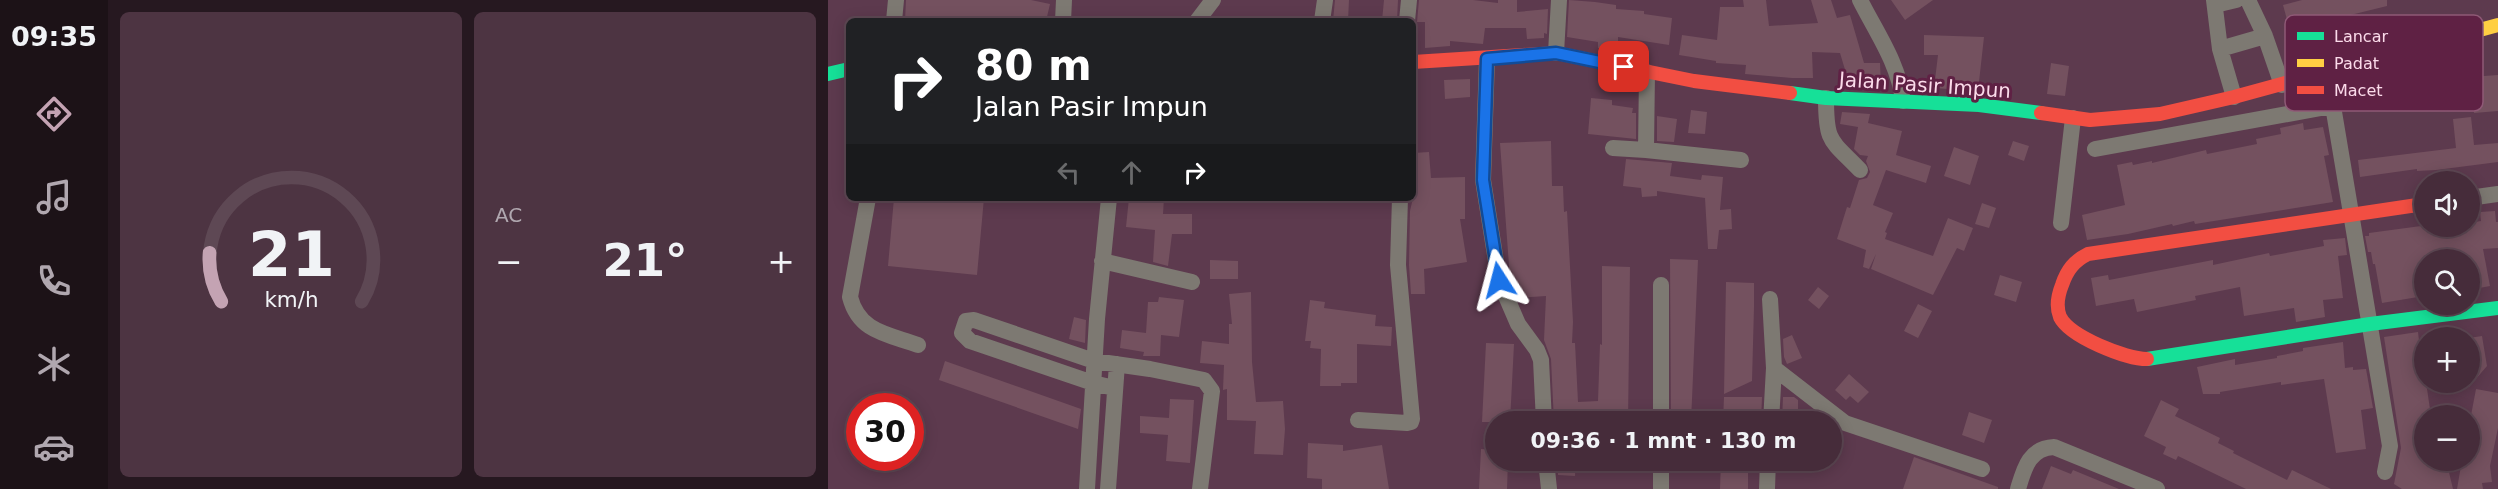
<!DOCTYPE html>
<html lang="id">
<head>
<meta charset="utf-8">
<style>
  body { margin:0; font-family:"DejaVu Sans",sans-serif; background:#4d3442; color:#f1f3f6; height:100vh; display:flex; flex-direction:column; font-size:22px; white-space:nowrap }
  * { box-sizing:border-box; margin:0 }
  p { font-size:20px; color:#b0a7af }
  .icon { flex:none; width:33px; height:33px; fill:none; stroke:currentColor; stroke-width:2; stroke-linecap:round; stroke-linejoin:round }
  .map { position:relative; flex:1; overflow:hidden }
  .drawer { display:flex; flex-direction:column; gap:12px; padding:12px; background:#261820; width:720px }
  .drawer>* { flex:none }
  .hud { position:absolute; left:18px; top:18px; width:570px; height:183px; border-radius:9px; box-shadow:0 3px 15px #0003,0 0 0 2px #5e4854; background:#202124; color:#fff; overflow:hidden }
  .tools { position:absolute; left:1586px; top:171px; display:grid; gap:12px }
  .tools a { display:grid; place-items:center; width:66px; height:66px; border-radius:50%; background:#462c3a; box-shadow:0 3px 15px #0003,0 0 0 2px #5e4854; font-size:30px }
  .speed { position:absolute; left:18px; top:393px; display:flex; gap:12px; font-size:30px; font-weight:700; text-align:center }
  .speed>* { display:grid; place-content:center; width:78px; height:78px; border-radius:50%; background:#462c3a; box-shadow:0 3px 15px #0003,0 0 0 2px #5e4854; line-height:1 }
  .speed .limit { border:9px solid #d22; background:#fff; color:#111 }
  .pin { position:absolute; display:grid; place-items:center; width:51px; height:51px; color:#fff; margin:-26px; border-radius:12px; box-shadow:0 3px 9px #0006 }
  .me { position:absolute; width:66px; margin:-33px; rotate:351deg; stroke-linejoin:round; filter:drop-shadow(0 0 4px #0008) }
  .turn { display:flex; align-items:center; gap:21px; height:126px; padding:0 30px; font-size:27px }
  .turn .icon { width:78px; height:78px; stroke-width:2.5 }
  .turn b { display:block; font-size:42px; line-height:51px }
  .lanes { display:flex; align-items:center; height:57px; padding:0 30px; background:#0003; justify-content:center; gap:30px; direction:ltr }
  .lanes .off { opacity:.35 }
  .big { font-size:45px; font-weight:700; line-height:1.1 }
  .drawer .widget { flex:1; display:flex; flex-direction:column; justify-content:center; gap:9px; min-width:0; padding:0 21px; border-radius:9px; background:#4d3442 }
  .drawer .dial { align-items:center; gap:0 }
  .dial svg { height:156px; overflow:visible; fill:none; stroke:#5e4854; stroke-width:7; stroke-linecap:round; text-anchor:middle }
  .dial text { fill:#f1f3f6; stroke:none }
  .heat { display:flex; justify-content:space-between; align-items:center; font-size:33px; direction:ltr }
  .drawer .tiles { flex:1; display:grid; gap:12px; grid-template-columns:repeat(2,1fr) }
  .trip { position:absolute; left:657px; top:411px; width:357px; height:60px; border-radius:30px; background:#462c3a; box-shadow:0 3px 15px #0003,0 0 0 2px #5e4854; font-weight:700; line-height:60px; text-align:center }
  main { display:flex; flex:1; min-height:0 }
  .dock { display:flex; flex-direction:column; width:108px; justify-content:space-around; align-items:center; background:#1c1217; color:#b0a7af }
  .dock .icon { width:42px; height:42px }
  .dock .current { color:#c4a3b3 }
  .dock b { font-size:27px; color:#f1f3f6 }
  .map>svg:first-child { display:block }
  .building { fill:#74515f }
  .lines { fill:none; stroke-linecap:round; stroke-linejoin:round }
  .street { stroke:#7d7972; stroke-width:16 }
  .fast { stroke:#16e098; stroke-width:14 }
  .slow { stroke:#ffcf43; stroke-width:14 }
  .jam { stroke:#f24e42; stroke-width:14 }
  .route-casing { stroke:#114b97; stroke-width:15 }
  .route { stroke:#1a73e8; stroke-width:10 }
  .labels { text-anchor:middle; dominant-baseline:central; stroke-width:6; stroke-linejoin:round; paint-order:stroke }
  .street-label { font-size:20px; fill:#fbdbea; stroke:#5f2144 }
  .key { fill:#5f2144; stroke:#8e5976; stroke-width:1.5 }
  .key-label { font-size:16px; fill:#fbdbea }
</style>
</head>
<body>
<main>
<nav class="dock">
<b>09:35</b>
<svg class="icon current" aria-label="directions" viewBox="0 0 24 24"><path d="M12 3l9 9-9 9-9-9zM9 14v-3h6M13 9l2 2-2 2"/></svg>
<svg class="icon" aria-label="music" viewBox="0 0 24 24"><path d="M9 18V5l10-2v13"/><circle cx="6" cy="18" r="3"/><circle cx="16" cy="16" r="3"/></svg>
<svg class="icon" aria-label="phone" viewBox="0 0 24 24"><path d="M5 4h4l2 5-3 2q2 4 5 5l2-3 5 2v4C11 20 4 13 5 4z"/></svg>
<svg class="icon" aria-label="climate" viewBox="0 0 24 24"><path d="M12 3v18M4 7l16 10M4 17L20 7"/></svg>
<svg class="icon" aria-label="car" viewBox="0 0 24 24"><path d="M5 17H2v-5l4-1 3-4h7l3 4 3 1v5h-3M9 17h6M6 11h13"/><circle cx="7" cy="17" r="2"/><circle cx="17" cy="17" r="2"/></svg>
</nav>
<section class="drawer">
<div class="tiles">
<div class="widget dial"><svg viewBox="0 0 100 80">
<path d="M14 69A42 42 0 1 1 86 69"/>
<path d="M14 69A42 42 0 0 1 8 44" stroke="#c4a3b3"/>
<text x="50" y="56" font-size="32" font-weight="700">21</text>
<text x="50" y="72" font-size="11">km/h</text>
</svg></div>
<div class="widget"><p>AC</p>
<div class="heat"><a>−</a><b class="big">21°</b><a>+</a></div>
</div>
</div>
</section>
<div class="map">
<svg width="1670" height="489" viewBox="0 0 1670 489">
  <rect width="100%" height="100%" fill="#5d3a4e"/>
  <!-- building -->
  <path class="building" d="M78,0h125l19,4 -4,17h-141z
    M507,0h14l-1,21h-15z
    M556,0h14l-1,21h-15z
    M591,0h54l25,3v-3h19v12l31,-3 -1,25 -3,-1v5l-17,1 -1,-11h-41l-2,16 -33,-3v5l-25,2v-26h-8z
    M741,0l26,2 21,3v4l28,2v3l28,4 -3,27 -51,-8v14h-6l-14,-3v-6l-31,-5z
    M915,0h23l3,26 49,-3 -7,-23h20l6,18 13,-3 14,48h16l1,24 -37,-2 2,-12 -6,-20 -28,-1 1,26h-21l-47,-4 1,-9 -30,-2v-2l-37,-6 3,-20 35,5 3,-33h24z
    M1063,0h42l-28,20z
    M1474,0h85v6l-65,16 1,4 -32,8 -8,-29z
    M1096,35l60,2 -6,54 -44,-3 4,-33h-14z
    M1223,63l18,3 -4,30 -18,-2z
    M1670,75v36l-24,2 -4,-36z
    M642,79v18l-25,2 -1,-19z
    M763,98l21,2v5l21,3 -1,5h4v26l-48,-5z
    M863,110l16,2 -2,22 -17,-1z
    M1014,112l28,2 -2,9 34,8 -6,24 35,11 -5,17 -40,-13 -13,35 20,8 -8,19 2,1 -2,6 48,17 15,-38 25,10 -9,23 -7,-3 -24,47 -62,-26 5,-15 -7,15 -6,-2 3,-17 -29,-11 10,-32 3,1 9,-28 8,-2 3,-6 -4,-11 2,-5 -8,-1 -6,-6 4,-22 -18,-3z
    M829,116l20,3 -3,23 -17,-1z
    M1643,117l3,28 24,-2v19l-62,8 -19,1v-2l-57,8 -2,-17 98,-12 -3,-29z
    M1475,123l1,7 19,-3 6,28 -5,1 9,46 -138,22 -1,-3 -21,5 -1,-2 -44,10 -41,6 -5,-25 43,-10 -8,-40 15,-3 1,3 19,-4v2l54,-13 1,4 50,-10 -1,-5 25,-5 -1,-6z
    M723,141l1,45h11l1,26 3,-1 6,111 -1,21h3l3,59 20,-1 2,-57 2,1v-79l28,1 -2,155h-74l-3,-63 -7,-19 2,-44 -28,2 -8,-19 -10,-136z
    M1185,141l16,5 -5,15 -16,-6z
    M1126,147l25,9 -9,29 -26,-9z
    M601,152l2,26 34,-1v42h-5l7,43 -43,7 1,25h-14l-2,-29 1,-54 3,-13v-45z
    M798,159l46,4 -2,13 31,4 1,-5 21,2 -3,33 11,-1 1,20 -13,1 -2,19h-9l-3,-51 -48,-7v5l-15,1 -1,-9 -18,-2z
    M66,198h90l-7,77 -89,-9z
    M301,198h35l-1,16h29v20h-20l-4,32 -15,-4 2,-32 -29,-3z
    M1154,203l14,5 -7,20 -14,-4z
    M1667,211l1,11h2v26l-15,1 7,37 -21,4v-30h-46l1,36 -42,7 -7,-39h-2l-2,-12h-3l-3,-16h4v-3l52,-7h48v-3l12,-2 -1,-9z
    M1517,238l2,17 -9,1 5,42 -20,2 2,17 -29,5 -2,-14 -50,8 -4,-29 -45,9 1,4 -59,12 -3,-13 -38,7 -5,-28 17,-3 1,5 104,-20v5l56,-12 1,3 54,-10 -1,-6z
    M842,259l28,1 -7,162h-20z
    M382,260l28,1v18h-28z
    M1172,275l22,7 -6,20 -22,-7z
    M898,282l28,1v24l-2,74 -28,13z
    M990,287l11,9 -10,13 -11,-9z
    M423,292l1,70 4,40 27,-1 2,28 -2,26 -29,-1 2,-33 -29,-1v-31l-4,1 1,-25 -24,-2 2,-22 27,3v-20h3l-3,-30z
    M331,297l25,3 -5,37 -18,-2 -1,21h-17l1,-4 -24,-4 2,-18 24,3 2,-31h10z
    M482,300l15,2 -1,6 52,7 -1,11 17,1 -1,19 -34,-2v39h-16v3h-21l1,-37 -11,-1 1,-7h-6z
    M1090,304l14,7 -14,27 -14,-7z
    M246,317l12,3 -1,23 -16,-4z
    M1590,332l6,50h2l5,34h-7v44h22l7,29h-51l-8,-5 7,-36 -17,-111z
    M964,335l10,23 -15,6 -3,-7 -1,-18z
    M1654,336l5,30 -18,21v-49z
    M1515,342l2,26 8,-1v3l13,-1 7,39 -12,2 5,39 -30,4 -12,-74 -43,6v-3l-61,10v2h-17l-6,-27 38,-8v6l42,-7v-2l26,-5v-3z
    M658,343l28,1 -4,78h-28z
    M117,361l136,48 -3,20 -139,-49z
    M1021,374l20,18 -11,11 -8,-7 -4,4 -11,-10z
    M1648,389l22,4v35l-8,38 2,16 -10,1 1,6h-26l5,-29h7v-34z
    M896,397h38l-1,25h-38z
    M955,397h11l4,3v22h-16z
    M342,399l24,1 -4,63 -24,-2 2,-26 -28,-2v-17l29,2z
    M1333,400l18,9 -4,7 45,22 -2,5 16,8 -1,2 54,27 5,-10 39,19h-85l-68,-33 -2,4 -13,-6 3,-7 -22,-11z
    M1141,412l23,8 -8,23 -22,-8z
    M480,443l35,2v6l39,-6 7,44h-67v-10l-15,-1z
    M653,449l15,1v10h12l-1,29h-28z
    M1086,457l84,30v2h-95z
    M729,460h19l-1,16 -17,-1z
    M893,460h27v29h-28z
    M1223,466l20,8 2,-4 46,19h-77z"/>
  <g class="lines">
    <!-- street -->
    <path class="street" d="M1032,0c16,32 39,64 43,101
      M1386,0l6,49 14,48
      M1420,0l17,36 17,49
      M1387,5l21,-5
      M66,21l2,-21
      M235,21l1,-21
      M369,21l16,-21
      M494,21l3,-21
      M579,21l2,-21
      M1392,49l45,-13
      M728,53l3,-53
      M659,59l-4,121 16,100 19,44 19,26 4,10 3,62
      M819,72l-1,78 95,10
      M1502,88l60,358 -5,26
      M998,98c0,45 4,41 34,72
      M785,148l33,2
      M1267,149l237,-43
      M40,198l-18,99c9,35 37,37 68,48
      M1641,198l29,-4
      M1233,223l12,-105
      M274,261l90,21
      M942,299l4,69 -3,54
      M946,368l71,55 137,46
      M286,388l-21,-5 -123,-42 -8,-8 4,-12 8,-1 120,41 56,8 54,11 8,11 -12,98
      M530,420l49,3 4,-1 1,-3 -14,-154 2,-67
      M833,422v-137
      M718,460l3,29
      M259,489l10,-170 12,-121
      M280,489l9,-125
      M833,489v-29
      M939,489l1,-29
      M1190,489c6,-20 11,-41 36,-42l103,42"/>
    <!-- fast -->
    <path class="fast" d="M0,74l21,-5
      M962,93l36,5 153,7 62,8
      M1319,359l223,-35 128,-16"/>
    <!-- slow -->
    <path class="slow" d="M1593,46l77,-21"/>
    <!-- jam -->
    <path class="jam" d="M585,62l143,-9 138,28 96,12
      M1213,113l49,7 70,-6 74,-17 187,-51
      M1319,359c-21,0 -77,-22 -87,-42 -4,-10 -2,-22 2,-32 5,-15 12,-24 26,-31l336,-50"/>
  </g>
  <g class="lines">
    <defs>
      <path id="route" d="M671,280l-16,-100 4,-121 69,-6 68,14"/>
    </defs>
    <!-- route casing -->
    <use href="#route" class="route-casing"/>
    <!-- route -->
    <use href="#route" class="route"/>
  </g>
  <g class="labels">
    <!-- street labels -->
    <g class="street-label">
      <text transform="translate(1097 85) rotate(4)">Jalan Pasir Impun</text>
    </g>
  </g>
  <!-- legend -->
  <rect x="1457" y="15" width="198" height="96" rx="9" class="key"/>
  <rect x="1469" y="32" width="27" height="8" fill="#16e098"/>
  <rect x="1469" y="59" width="27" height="8" fill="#ffcf43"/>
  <rect x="1469" y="86" width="27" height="8" fill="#f24e42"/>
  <g class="key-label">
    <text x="1506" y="42">Lancar</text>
    <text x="1506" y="69">Padat</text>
    <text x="1506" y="96">Macet</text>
  </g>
</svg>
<div class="tools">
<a><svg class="icon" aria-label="sound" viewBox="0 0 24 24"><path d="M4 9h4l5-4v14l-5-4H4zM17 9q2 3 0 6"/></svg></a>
<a><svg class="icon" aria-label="search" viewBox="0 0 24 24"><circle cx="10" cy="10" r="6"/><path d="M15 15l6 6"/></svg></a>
<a>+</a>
<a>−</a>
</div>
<div class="speed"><div class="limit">30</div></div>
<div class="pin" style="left:796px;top:67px;background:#d93025"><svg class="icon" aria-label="arrive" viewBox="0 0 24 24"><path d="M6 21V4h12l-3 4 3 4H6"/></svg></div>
<svg class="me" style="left:671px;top:280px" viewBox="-20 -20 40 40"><path d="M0-17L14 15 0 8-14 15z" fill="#1a73e8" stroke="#fff" stroke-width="4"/></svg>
<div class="trip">09:36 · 1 mnt · 130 m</div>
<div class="hud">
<div class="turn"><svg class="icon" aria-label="right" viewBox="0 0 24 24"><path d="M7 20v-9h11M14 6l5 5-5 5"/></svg><div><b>80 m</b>Jalan Pasir Impun</div></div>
<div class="lanes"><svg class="icon off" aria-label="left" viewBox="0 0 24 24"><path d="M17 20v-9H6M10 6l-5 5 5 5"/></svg><svg class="icon off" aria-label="ahead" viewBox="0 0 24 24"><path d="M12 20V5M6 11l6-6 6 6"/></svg><svg class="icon" aria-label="right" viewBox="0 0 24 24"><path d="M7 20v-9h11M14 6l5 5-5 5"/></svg></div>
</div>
</div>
</main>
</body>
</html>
